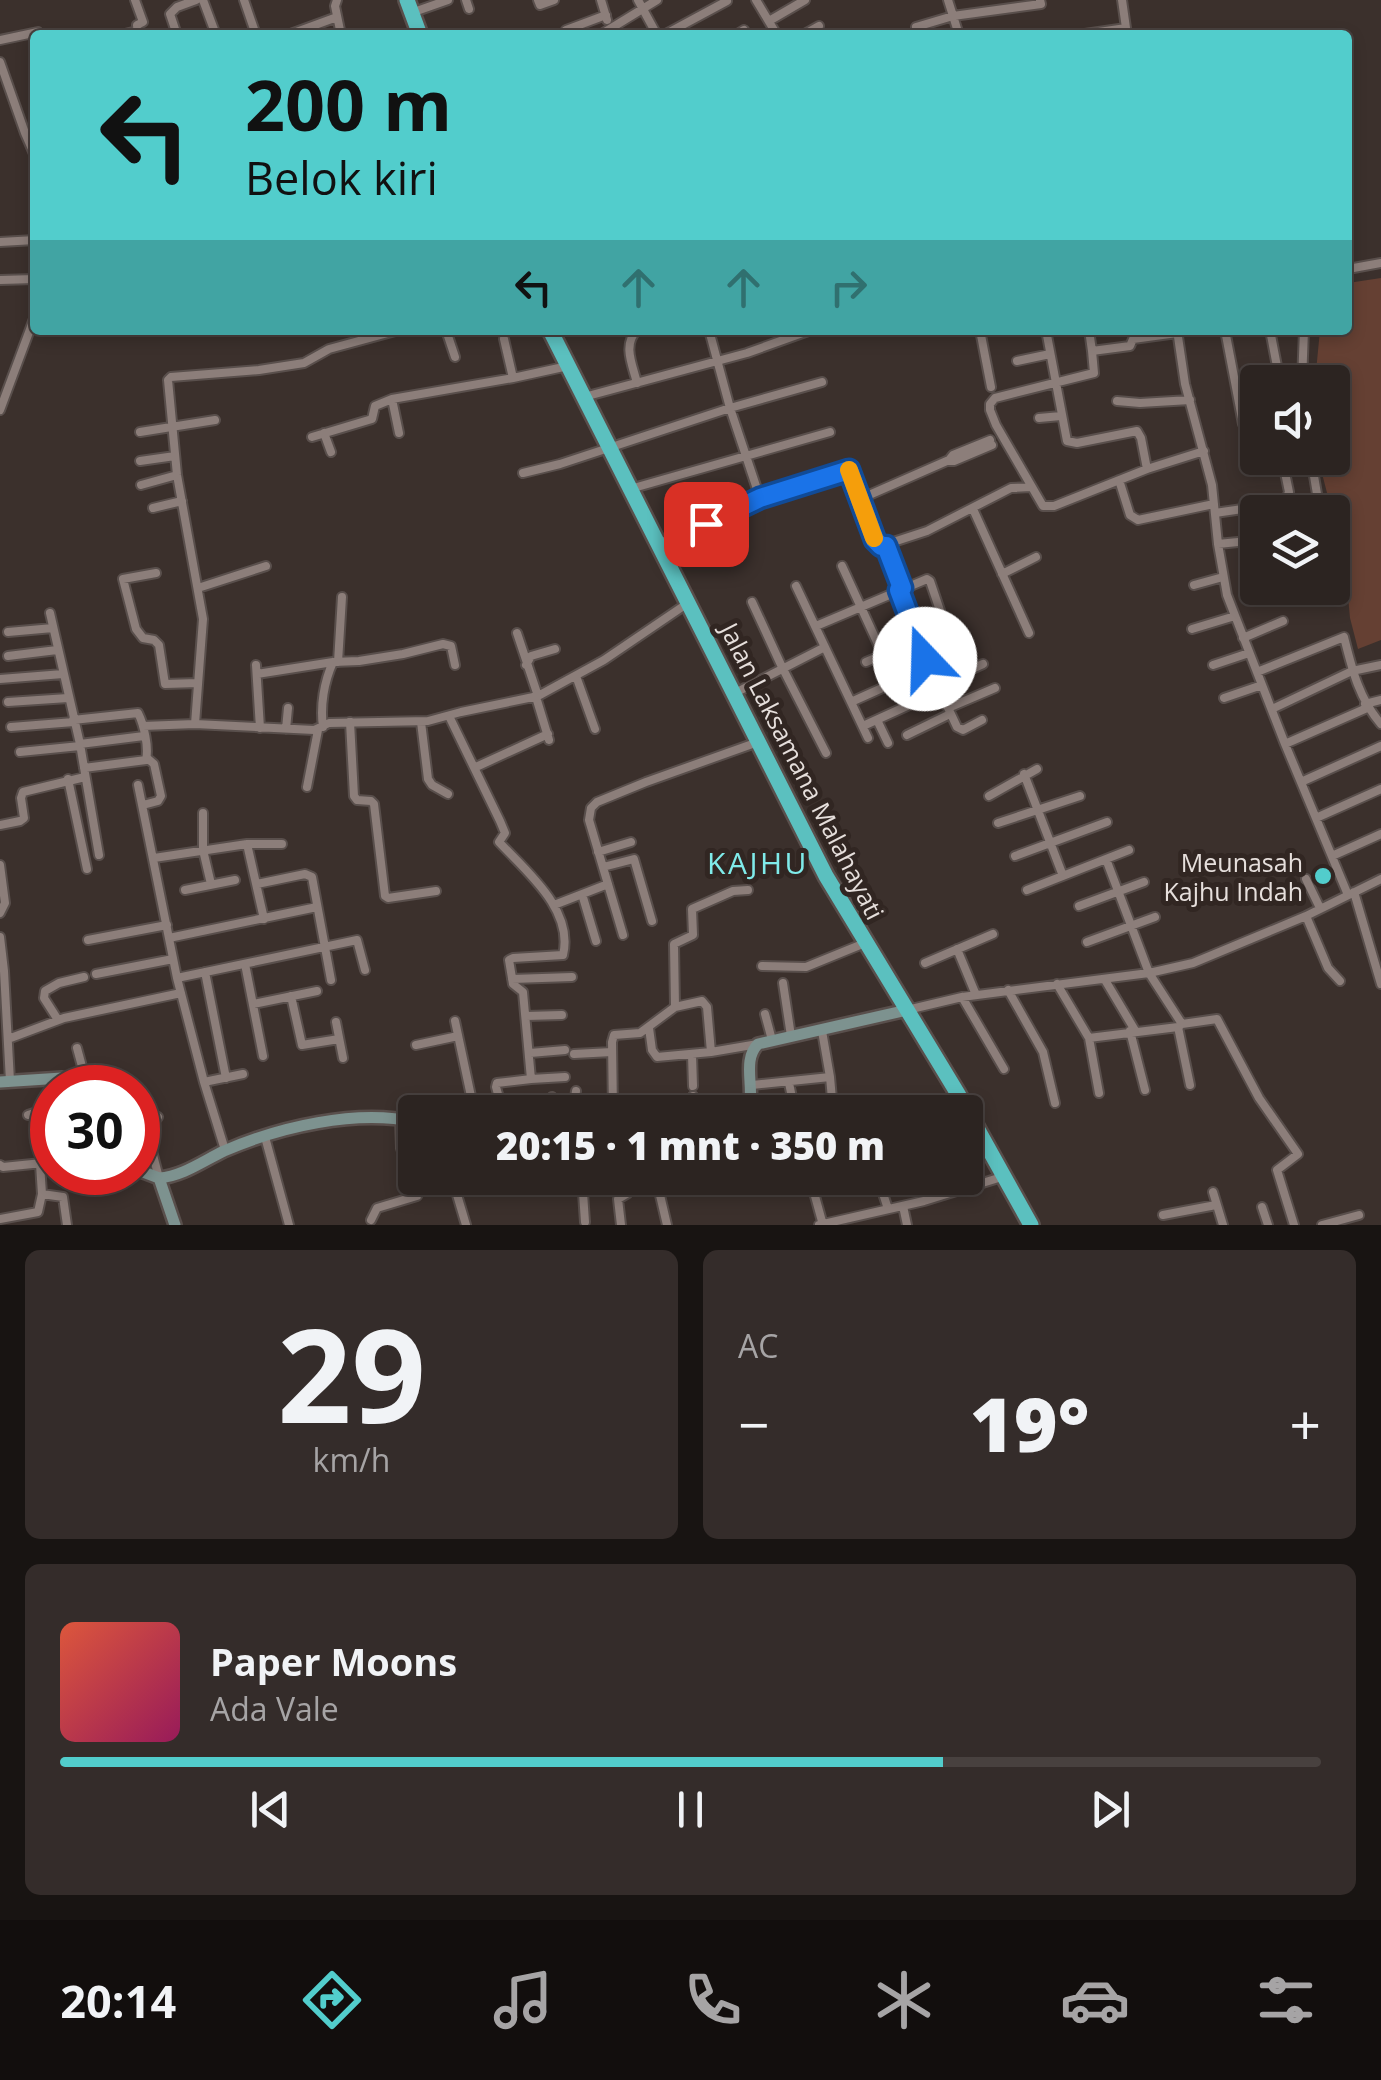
<!DOCTYPE html>
<html lang="id">
<head>
<meta charset="utf-8">
<style>
  body { margin:0; font-family:"Open Sans",sans-serif; background:#342c2a; color:#f1f3f6; height:100vh; display:flex; flex-direction:column; font-size:38px; white-space:nowrap }
  * { box-sizing:border-box; margin:0 }
  p { font-size:32px; color:#a6a4a5 }
  .icon { flex:none; width:55px; height:55px; fill:none; stroke:currentColor; stroke-width:2; stroke-linecap:round; stroke-linejoin:round }
  .map { position:relative; height:1225px; overflow:hidden }
  .details { display:flex; flex-direction:column; gap:25px; padding:25px; background:#181412; flex:1 }
  .details>* { flex:none }
  .top-card { position:absolute; left:30px; top:30px; width:1322px; height:305px; border-radius:10px; box-shadow:0 5px 15px #0003,0 0 0 2px #48413f; background:#52cdcc; color:#111; overflow:hidden }
  .buttons { position:absolute; left:1240px; top:365px; display:grid; gap:20px }
  .buttons a { display:grid; place-items:center; width:110px; height:110px; border-radius:10px; background:#2c2421; box-shadow:0 5px 15px #0003,0 0 0 2px #48413f; font-size:50px }
  .speed { position:absolute; left:30px; top:1065px; display:flex; gap:20px; font-size:50px; font-weight:700; text-align:center }
  .speed>* { display:grid; place-content:center; width:130px; height:130px; border-radius:50%; background:#2c2421; box-shadow:0 5px 15px #0003,0 0 0 2px #48413f; line-height:1 }
  .speed .limit { border:15px solid #d22; background:#fff; color:#111 }
  .pin { position:absolute; display:grid; place-items:center; width:85px; height:85px; color:#fff; margin:-42px; border-radius:20px; box-shadow:0 5px 15px #0006 }
  .me { position:absolute; width:110px; margin:-55px; rotate:339deg; stroke-linejoin:round; filter:drop-shadow(0 0 8px #0008) }
  .turn { display:flex; align-items:center; gap:35px; height:210px; padding:0 50px; font-size:45px }
  .turn .icon { width:130px; height:130px; stroke-width:2.5 }
  .turn b { display:block; font-size:70px; line-height:85px }
  .lanes { display:flex; align-items:center; height:95px; padding:0 50px; background:#0003; justify-content:center; gap:50px; direction:ltr }
  .lanes .off { opacity:.35 }
  .big { font-size:75px; font-weight:800; line-height:1.1 }
  .details .tile { flex:1; display:flex; flex-direction:column; justify-content:center; gap:15px; min-width:0; padding:0 35px; border-radius:15px; background:#342c2a }
  .details .dial { align-items:center; gap:0 }
  .dial b { font-size:130px; line-height:1 }
  .song { display:flex; align-items:center; gap:30px }
  .cover { width:120px; height:120px; border-radius:15px; background:linear-gradient(135deg,hsl(10 70% 55%),hsl(330 70% 35%)) }
  .played { height:10px; border-radius:5px; background:linear-gradient(90deg,#52cdcc 70%,#48413f 70%) }
  .keys { display:flex; justify-content:space-around; direction:ltr }
  .heat { display:flex; justify-content:space-between; align-items:center; font-size:55px; direction:ltr }
  .details .tiles { flex:1; display:grid; gap:25px; grid-template-columns:1fr 1fr }
  .tile:last-child { grid-column:span 2 }
  .trip { position:absolute; left:398px; top:1095px; width:585px; height:100px; border-radius:10px; background:#2c2421; box-shadow:0 5px 15px #0003,0 0 0 2px #48413f; font-weight:800; line-height:100px; text-align:center }
  .menu { display:flex; height:160px; justify-content:space-around; align-items:center; background:#120e0d; color:#a6a4a5 }
  .menu .icon { width:70px; height:70px }
  .menu .current { color:#52cdcc }
  .menu b { font-size:45px; color:#f1f3f6 }
  .map>svg:first-child { display:block }
  .green { fill:#654033 }
  .lines { fill:none; stroke-linecap:round; stroke-linejoin:round }
  .street-casing { stroke:#594f4c; stroke-width:12 }
  .secondary-casing { stroke:#594f4c; stroke-width:16 }
  .highway-casing { stroke:#594f4c; stroke-width:20 }
  .street { stroke:#8c7e7a; stroke-width:8 }
  .secondary { stroke:#7d928f; stroke-width:11 }
  .highway { stroke:#5bc0bf; stroke-width:15 }
  .route-casing { stroke:#114b97; stroke-width:25 }
  .route { stroke:#1a73e8; stroke-width:18 }
  .slow { stroke:#f59e0b; stroke-width:18 }
  .poi-dot { fill:#52cdcc; stroke:#312622; stroke-width:4 }
  .labels { text-anchor:middle; dominant-baseline:central; stroke-width:10; stroke-linejoin:round; paint-order:stroke }
  .street-label { font-size:25px; fill:#e6dfdc; stroke:#312622 }
  .poi-label { font-size:25px; fill:#e6dfdc; stroke:#312622; text-anchor:end }
  .quarter-label { font-size:30px; letter-spacing:2.5px; fill:#7febea; stroke:#312622 }
</style>
</head>
<body>
<div class="map">
<svg width="1381" height="1225" viewBox="0 0 1381 1225">
  <rect width="100%" height="100%" fill="#3b302c"/>
  <!-- green -->
  <path class="green" d="M1381,278v362l-23,9 -8,-31 -3,-33 -10,-36 -5,-37 -14,-54h14v-76h-17l5,-52h28v-47z"/>
  <g class="lines">
    <defs>
      <path id="street" d="M135,0l8,22 -6,3 1,10
        M203,0l13,35
        M244,0l12,35
        M337,0l-2,6 6,29
        M466,0l3,9
        M538,0l2,5 14,-5
        M601,0l6,20
        M638,0l19,35
        M756,0l21,35
        M948,0l11,35
        M1122,0l5,35
        M411,13l37,-13
        M769,21l36,-21
        M916,27l37,-11 88,-12 -1,-4
        M566,30l40,-15
        M121,35l16,-4
        M177,35l-7,-21 7,-7 19,-7
        M288,35l49,-18
        M600,35l57,-35
        M664,35l63,-34
        M736,35l8,-5
        M803,35l16,-9
        M1078,35l48,-7
        M0,40l38,-8
        M0,62l25,71 10,23
        M0,242l35,-2
        M1348,269l33,-6
        M0,280l35,-1
        M446,330l9,27
        M637,330c-15,15 -4,36 0,53
        M709,330l21,78 30,90
        M980,330l11,57
        M1011,330h2
        M1046,330l21,111 10,2 60,-12 4,7 6,31
        M1089,330l3,21
        M1177,330l8,54 27,101 6,59 9,51 58,149 63,151
        M1225,330l18,94
        M1270,330l10,52
        M1177,333l-44,6 -3,7 -38,5 2,22 -99,25 -5,6v6l6,15 47,81h11l93,-37 57,-18
        M504,339l9,39 55,-12
        M1017,361l33,-7
        M1302,382l2,-52
        M584,397l163,-44 64,-23
        M392,399l7,34
        M1117,401l23,2 50,-3
        M0,410l35,-94
        M1039,418l22,-2
        M140,432l75,-12
        M324,433l7,19
        M312,437l60,-18 3,-13 17,-7 121,-21
        M1311,458l9,54
        M140,461l35,-5
        M949,461h5l38,-16
        M523,473l37,-9 170,-56 92,-26
        M1119,480l11,35 8,5 76,-16
        M141,485l36,-10
        M630,489l200,-57
        M860,499l89,-39 4,-5 37,-15
        M153,508l29,-7
        M973,509l56,124
        M1215,513l55,-8 16,-5 3,-8 -7,-34
        M658,544l102,-46 87,-29 4,3 24,68 6,6 46,-15 84,-43 20,-1
        M1218,544l40,-4
        M886,546l16,42
        M842,566l41,89
        M156,573l-33,6 13,50 7,9 11,2 5,5 6,39 33,-1
        M1002,574l34,-17
        M1194,585l29,-8
        M796,586l72,152
        M198,588l68,-22
        M899,589l30,78 28,60 6,3 19,-10
        M752,602l30,65 44,86
        M50,613l30,131 19,111
        M816,626l111,-47 3,2 22,65 -4,4 -23,9
        M1192,629l43,-13
        M8,632l45,-4
        M517,633l21,63
        M1243,638l40,-17
        M8,656l49,-6
        M338,662l4,-65
        M866,662l52,-22
        M256,665l4,63
        M526,665l5,-9 24,-7
        M1213,665l36,-12
        M1257,672l87,-35c8,32 15,62 37,87
        M257,674l76,-12 26,-1 44,-7 40,-10 8,2 4,19
        M576,676l19,53
        M0,679l63,-5
        M937,685l46,-21
        M735,693l90,-46
        M536,697l13,43
        M1224,698l38,-13
        M8,702l60,-4
        M851,702l78,-35
        M1365,704l16,-4
        M948,708l47,-20
        M1272,709l80,-38 29,-6
        M449,716l51,105 5,12 -6,9c28,30 75,68 64,113l-50,3 -4,2 4,24 10,8 8,87 -34,4 -1,4 7,25
        M73,720l65,-7c6,12 11,34 8,47l-62,8
        M877,720l11,23
        M350,722l4,74 3,4 14,1 3,3 11,92 3,2 48,-7
        M421,722l7,57 4,6 16,9
        M195,724l8,-105 -26,-144 -9,-95 3,-3 88,-7 45,-7 25,-14 70,-19
        M143,726l52,-2 119,6 15,-7 99,-2 33,-9 77,-16 66,-36 84,-57
        M863,726l77,-35
        M11,727l63,-5
        M323,727c-3,-21 1,-45 10,-65
        M286,729l2,-21
        M907,735l43,-21
        M80,744l64,-8
        M1285,744l82,-36
        M20,752l60,-6
        M476,767l72,-33
        M1024,774l39,102
        M68,779l19,90
        M1301,782l80,-36
        M138,785l39,193 27,104 21,68
        M307,787l11,-57
        M989,796l48,-27
        M143,805l15,-4 3,-5 -7,-32 -7,-6
        M203,813v37l8,34
        M1316,818l65,-29
        M998,823l82,-27
        M0,825l20,-4 4,-3 -3,-20 2,-6 62,-15
        M247,844l17,75
        M598,852l33,-10
        M1015,856l92,-34
        M1332,856l49,-22
        M154,858l93,-14h35
        M1106,859l23,-9
        M0,865l5,38 -5,10
        M603,867l31,-8 18,62
        M1306,879l14,29
        M257,884l48,-10 7,3 19,103
        M185,890l50,-10
        M1027,890l79,-31 43,114 33,51
        M1354,892l27,92
        M582,894l14,47
        M554,905l54,-21
        M1079,906l65,-24
        M1306,916l22,52 12,13
        M623,935l-34,-115 2,-12 6,-6 49,-20 112,-40
        M0,937l4,34 6,110
        M169,938l148,-31
        M88,940l79,-15
        M1087,942l68,-25
        M957,949l19,46
        M925,963l68,-29
        M245,964l18,92
        M762,966l44,1 59,-24
        M205,972l21,106
        M96,974l77,-15
        M177,978l180,-38 8,30
        M512,979l60,-2
        M1105,980l31,52
        M783,983l8,53
        M1057,984l32,54 10,55
        M1008,990l35,62 12,51
        M291,996l11,49 37,-6
        M962,997l42,72
        M253,1004l64,-13
        M675,1007l-1,-63 19,-9 -1,-26 41,-18 15,-1
        M907,1010l55,-13 187,-24 44,-10 113,-47 75,-37
        M765,1014l7,26
        M526,1016l36,-1
        M58,1020l-14,-22 1,-7 14,-8 25,-6
        M455,1021l17,80 5,3 23,-3
        M336,1022l7,36
        M1178,1027l12,58
        M1130,1031l15,59
        M1089,1038l89,-11 4,-3 35,-5 42,79 39,56 -21,16 17,55
        M8,1039l56,-21 117,-25
        M416,1045l42,-9
        M77,1048l10,37
        M711,1052l47,-8
        M530,1053l35,-3
        M574,1054l38,-2
        M692,1055l1,31
        M830,1077l2,22
        M531,1079l34,-2
        M204,1082l39,-8
        M789,1083l6,29
        M752,1085l78,-8 -8,-46
        M693,1096l2,16
        M549,1112l3,-15
        M573,1112l3,-21
        M613,1112l-1,-70 2,-7 26,-2 35,-26 27,-6 5,6 4,45 -54,5 -5,-7 -3,-22
        M28,1115l24,-8
        M158,1117l-11,15 12,46
        M265,1137l24,88
        M0,1165l3,2 49,-5
        M452,1178l14,47
        M582,1178l3,44
        M656,1178l11,47
        M810,1178l13,47
        M878,1178l10,31
        M1213,1192l10,33
        M42,1194l21,3 4,28
        M903,1206l4,19
        M1262,1207l6,18
        M1163,1215l53,-10
        M0,1219l38,-7 4,-18 -2,-30
        M371,1220l6,-12 40,-12 -16,-48 -1,-29
        M621,1225l-3,-26 10,-6 -1,-15
        M819,1225l105,-24 81,-25
        M1322,1225l37,-10"/>
      <path id="secondary" d="M0,1082l62,-4 29,10
        M748,1112c8,-23 -7,-51 10,-68l149,-34
        M138,1170l21,8 16,47
        M159,1178c24,-2 44,-17 65,-27 55,-24 132,-42 191,-29"/>
      <path id="highway" d="M407,0l13,35
        M550,330l276,546 132,218 73,131"/>
    </defs>
    <!-- street casing -->
    <use href="#street" class="street-casing"/>
    <!-- secondary casing -->
    <use href="#secondary" class="secondary-casing"/>
    <!-- highway casing -->
    <use href="#highway" class="highway-casing"/>
    <!-- street -->
    <use href="#street" class="street"/>
    <!-- secondary -->
    <use href="#secondary" class="secondary"/>
    <!-- highway -->
    <use href="#highway" class="highway"/>
  </g>
  <g class="lines">
    <defs>
      <path id="route" d="M706,524l54,-26 89,-28 26,70 6,6h5l16,42 -3,2 26,69"/>
    </defs>
    <!-- route casing -->
    <use href="#route" class="route-casing"/>
    <!-- route -->
    <use href="#route" class="route"/>
    <!-- slow -->
    <path class="slow" d="M849,470l25,68"/>
  </g>
  <!-- markers -->
  <circle class="poi-dot" cx="1323" cy="876" r="10"/>
  <g class="labels">
    <!-- street labels -->
    <g class="street-label">
      <text transform="translate(803 771) rotate(63)">Jalan Laksamana Malahayati</text>
    </g>
    <!-- poi labels -->
    <g class="poi-label">
      <text x="1303" y="862">Meunasah<tspan x="1303" dy="29">Kajhu Indah</tspan></text>
    </g>
    <!-- quarter labels -->
    <g class="quarter-label">
      <text x="758" y="862">KAJHU</text>
    </g>
  </g>
</svg>
<div class="buttons">
<a><svg class="icon" aria-label="sound" viewBox="0 0 24 24"><path d="M4 9h4l5-4v14l-5-4H4zM17 9q2 3 0 6"/></svg></a>
<a><svg class="icon" aria-label="layers" viewBox="0 0 24 24"><path d="M12 4l9 5-9 5-9-5zM3 14l9 5 9-5"/></svg></a>
</div>
<div class="speed"><div class="limit">30</div></div>
<div class="pin" style="left:706px;top:524px;background:#d93025"><svg class="icon" aria-label="arrive" viewBox="0 0 24 24"><path d="M6 21V4h12l-3 4 3 4H6"/></svg></div>
<svg class="me" style="left:925px;top:659px" viewBox="-20 -20 40 40"><circle r="19" fill="#fff"/><path d="M0-13L10 11 0 6-10 11z" fill="#1a73e8"/></svg>
<div class="trip">20:15 · 1 mnt · 350 m</div>
<div class="top-card">
<div class="turn"><svg class="icon" aria-label="left" viewBox="0 0 24 24"><path d="M17 20v-9H6M10 6l-5 5 5 5"/></svg><div><b>200 m</b>Belok kiri</div></div>
<div class="lanes"><svg class="icon" aria-label="left" viewBox="0 0 24 24"><path d="M17 20v-9H6M10 6l-5 5 5 5"/></svg><svg class="icon off" aria-label="ahead" viewBox="0 0 24 24"><path d="M12 20V5M6 11l6-6 6 6"/></svg><svg class="icon off" aria-label="ahead" viewBox="0 0 24 24"><path d="M12 20V5M6 11l6-6 6 6"/></svg><svg class="icon off" aria-label="right" viewBox="0 0 24 24"><path d="M7 20v-9h11M14 6l5 5-5 5"/></svg></div>
</div>
</div>
<section class="details">
<div class="tiles">
<div class="tile dial"><b>29</b><p>km/h</p></div>
<div class="tile"><p>AC</p>
<div class="heat"><a>−</a><b class="big">19°</b><a>+</a></div>
</div>
<div class="tile">
<div class="song"><i class="cover"></i><div><b>Paper Moons</b><p>Ada Vale</p></div></div>
<div class="played"></div>
<div class="keys"><svg class="icon" aria-label="previous" viewBox="0 0 24 24"><path d="M18 5L8 12l10 7zM5 5v14"/></svg><svg class="icon" aria-label="pause" viewBox="0 0 24 24"><path d="M8 5v14M16 5v14"/></svg><svg class="icon" aria-label="next" viewBox="0 0 24 24"><path d="M6 5l10 7-10 7zM19 5v14"/></svg></div>
</div>
</div>
</section>
<nav class="menu">
<b>20:14</b>
<svg class="icon current" aria-label="directions" viewBox="0 0 24 24"><path d="M12 3l9 9-9 9-9-9zM9 14v-3h6M13 9l2 2-2 2"/></svg>
<svg class="icon" aria-label="music" viewBox="0 0 24 24"><path d="M9 18V5l10-2v13"/><circle cx="6" cy="18" r="3"/><circle cx="16" cy="16" r="3"/></svg>
<svg class="icon" aria-label="phone" viewBox="0 0 24 24"><path d="M5 4h4l2 5-3 2q2 4 5 5l2-3 5 2v4C11 20 4 13 5 4z"/></svg>
<svg class="icon" aria-label="climate" viewBox="0 0 24 24"><path d="M12 3v18M4 7l16 10M4 17L20 7"/></svg>
<svg class="icon" aria-label="car" viewBox="0 0 24 24"><path d="M5 17H2v-5l4-1 3-4h7l3 4 3 1v5h-3M9 17h6M6 11h13"/><circle cx="7" cy="17" r="2"/><circle cx="17" cy="17" r="2"/></svg>
<svg class="icon" aria-label="filters" viewBox="0 0 24 24"><path d="M4 7h16M4 17h16"/><circle cx="9" cy="7" r="2"/><circle cx="15" cy="17" r="2"/></svg>
</nav>
</body>
</html>
